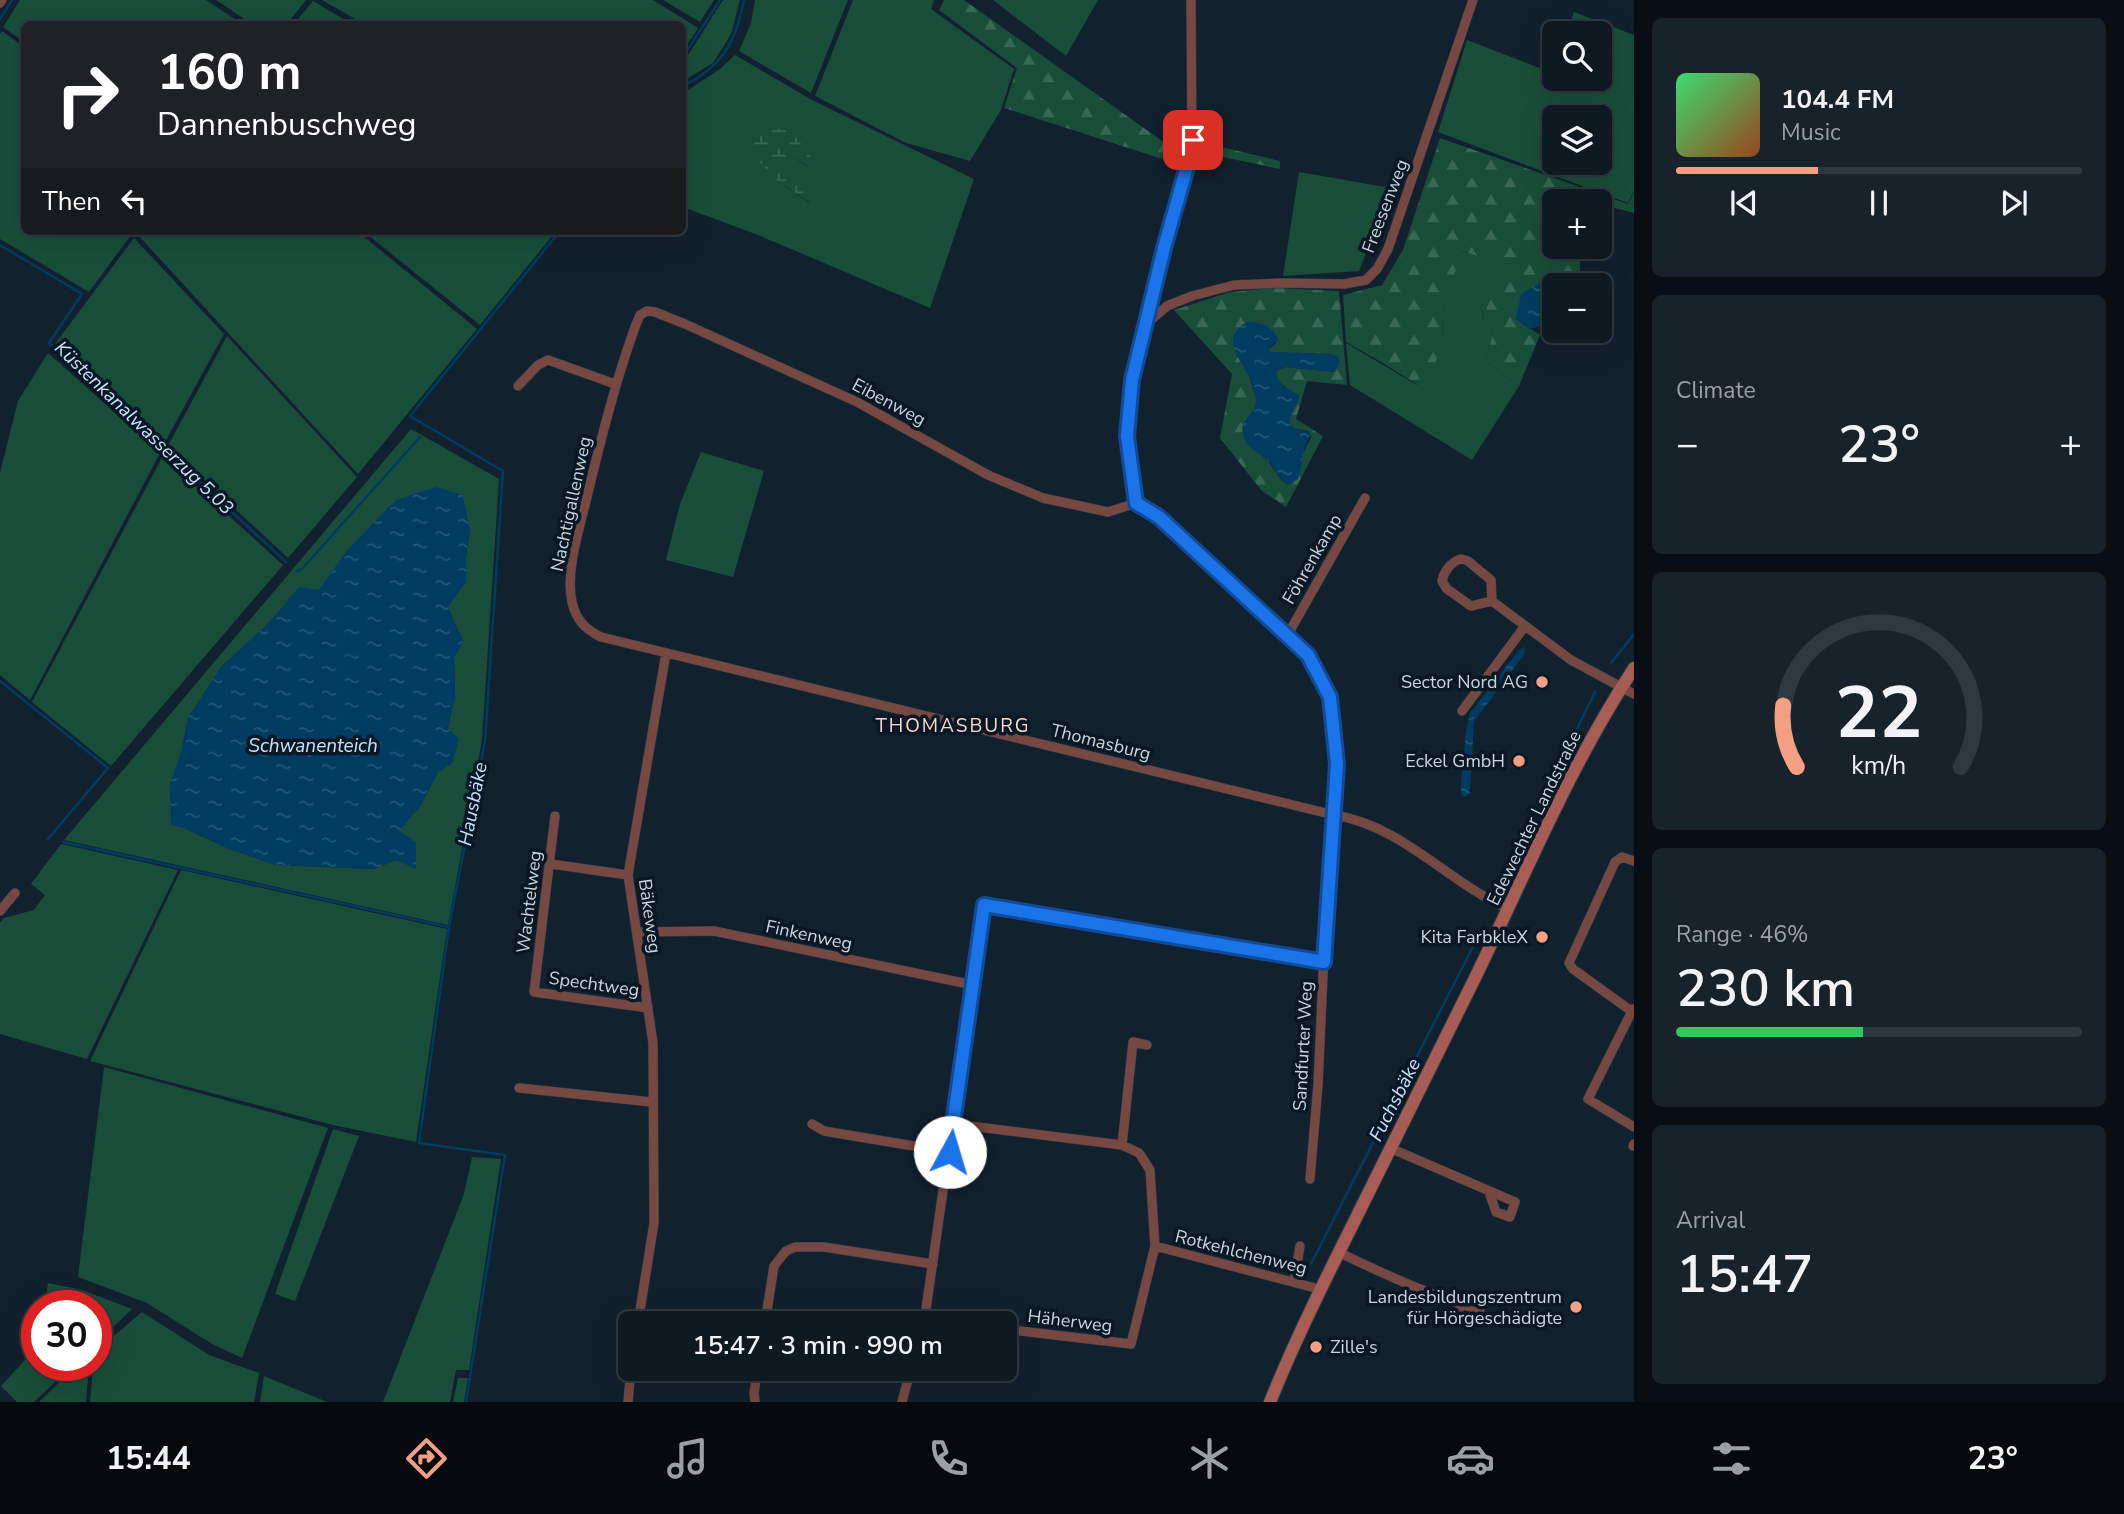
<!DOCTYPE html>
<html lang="en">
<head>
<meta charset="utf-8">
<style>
  body { margin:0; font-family:"Nunito Sans",sans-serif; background:#17222a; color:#f1f3f6; height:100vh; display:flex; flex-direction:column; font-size:26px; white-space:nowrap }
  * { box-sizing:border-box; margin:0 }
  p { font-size:23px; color:#9ba0a5 }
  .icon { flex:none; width:38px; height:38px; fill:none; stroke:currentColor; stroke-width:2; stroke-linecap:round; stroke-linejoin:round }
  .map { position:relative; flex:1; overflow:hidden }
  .panel { display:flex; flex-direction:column; gap:18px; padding:18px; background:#080e13; width:490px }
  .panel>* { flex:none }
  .guide { position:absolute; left:21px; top:21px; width:665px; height:214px; border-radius:10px; box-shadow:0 7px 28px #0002,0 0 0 2px #2e3840; background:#202124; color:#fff; overflow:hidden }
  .fabs { position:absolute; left:1542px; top:21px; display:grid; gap:14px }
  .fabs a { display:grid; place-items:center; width:70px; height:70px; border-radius:10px; background:#0e1922; box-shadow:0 7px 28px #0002,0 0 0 2px #2e3840; font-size:35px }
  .speed { position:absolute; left:21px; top:1290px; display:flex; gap:14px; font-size:35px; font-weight:700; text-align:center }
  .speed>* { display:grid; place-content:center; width:91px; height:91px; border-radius:50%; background:#0e1922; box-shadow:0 7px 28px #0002,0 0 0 2px #2e3840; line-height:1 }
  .speed .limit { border:10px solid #d22; background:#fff; color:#111 }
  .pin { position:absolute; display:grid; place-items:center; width:60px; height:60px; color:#fff; margin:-30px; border-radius:14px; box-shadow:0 4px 10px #0006 }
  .me { position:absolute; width:77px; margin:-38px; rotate:6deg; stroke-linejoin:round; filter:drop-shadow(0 0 5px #0008) }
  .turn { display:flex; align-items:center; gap:24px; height:147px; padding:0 21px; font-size:32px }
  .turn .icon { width:91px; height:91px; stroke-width:2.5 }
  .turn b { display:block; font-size:49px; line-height:60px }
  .then { display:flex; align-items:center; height:66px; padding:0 21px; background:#0003; gap:14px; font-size:26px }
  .big { font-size:52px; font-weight:600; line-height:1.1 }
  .panel .card { flex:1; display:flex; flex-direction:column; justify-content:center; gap:10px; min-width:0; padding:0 24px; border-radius:10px; background:#17222a }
  .panel .dial { align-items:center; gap:0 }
  .dial svg { height:182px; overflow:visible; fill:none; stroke:#2e3840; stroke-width:7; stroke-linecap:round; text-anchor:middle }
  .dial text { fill:#f1f3f6; stroke:none }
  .song { display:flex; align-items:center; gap:21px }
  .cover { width:84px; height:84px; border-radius:10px; background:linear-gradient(135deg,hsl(140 70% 55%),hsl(20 70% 35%)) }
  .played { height:7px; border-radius:4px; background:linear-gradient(90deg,#f2a081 35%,#2e3840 35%) }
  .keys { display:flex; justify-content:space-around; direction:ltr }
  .heat { display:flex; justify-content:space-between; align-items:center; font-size:38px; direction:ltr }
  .charge { height:10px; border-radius:5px; background:linear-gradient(90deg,#34c759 46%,#2e3840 0) }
  .trip { position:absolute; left:618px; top:1311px; width:399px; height:70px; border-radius:10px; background:#0e1922; box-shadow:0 7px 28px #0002,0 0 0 2px #2e3840; font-weight:600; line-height:70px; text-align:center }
  .tabs { display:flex; height:112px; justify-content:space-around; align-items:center; background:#060a0e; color:#9ba0a5 }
  .tabs .icon { width:49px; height:49px }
  .tabs .active { color:#f2a081 }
  .tabs b { font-size:32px; color:#f1f3f6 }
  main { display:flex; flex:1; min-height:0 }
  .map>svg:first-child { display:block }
  .green { fill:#184e39; fill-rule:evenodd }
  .forest { fill:url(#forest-firs); fill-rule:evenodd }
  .wetland { fill:url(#wetland-marsh) }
  .water { fill:url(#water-ripples) }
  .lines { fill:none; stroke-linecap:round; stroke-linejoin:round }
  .stream { stroke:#003b61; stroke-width:2.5 }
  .street-casing { stroke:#2f3e4a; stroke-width:10 }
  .secondary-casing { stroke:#2f3e4a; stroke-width:14 }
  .street { stroke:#764842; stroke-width:9 }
  .secondary { stroke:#a75d54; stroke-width:12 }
  .route-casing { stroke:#114b97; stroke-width:18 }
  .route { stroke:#1a73e8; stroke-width:12 }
  .poi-dot { fill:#f2a081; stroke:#091824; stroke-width:2.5 }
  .labels { text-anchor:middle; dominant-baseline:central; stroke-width:7; stroke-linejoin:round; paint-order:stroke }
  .street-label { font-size:18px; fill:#cad4dc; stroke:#091824 }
  .poi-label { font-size:18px; fill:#cad4dc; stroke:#091824; text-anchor:end }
  .water-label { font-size:19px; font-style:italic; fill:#c7e4fd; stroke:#091824 }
  .neighbourhood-label { font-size:19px; letter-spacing:2px; fill:#fadace; stroke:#091824 }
</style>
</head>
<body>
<main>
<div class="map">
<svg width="1634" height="1402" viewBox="0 0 1634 1402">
  <defs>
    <pattern id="forest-firs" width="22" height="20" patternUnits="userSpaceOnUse" patternTransform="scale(1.75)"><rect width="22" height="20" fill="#184e39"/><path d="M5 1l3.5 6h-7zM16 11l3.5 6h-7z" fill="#386755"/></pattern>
    <pattern id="wetland-marsh" width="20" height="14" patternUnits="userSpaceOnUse" patternTransform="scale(1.75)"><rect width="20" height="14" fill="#184e39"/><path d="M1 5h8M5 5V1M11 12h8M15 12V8" fill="none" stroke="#386755"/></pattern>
    <pattern id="water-ripples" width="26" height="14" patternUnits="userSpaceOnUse" patternTransform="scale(1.75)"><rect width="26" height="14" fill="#003b61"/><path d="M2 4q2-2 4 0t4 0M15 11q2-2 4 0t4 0" fill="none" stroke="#245677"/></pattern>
  </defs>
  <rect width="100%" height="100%" fill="#12212e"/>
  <!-- green -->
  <path class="green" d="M20,0h186l36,24h-218v18l-21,-15z
    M216,0h90l-19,24h-35z
    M322,0h331l45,28 -15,23 -1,-27h-318z
    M663,0h51l-14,22z
    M723,0h17l-9,34 -18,29 -30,18v-18z
    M755,0h93l-37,93 -72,-42 12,-28z
    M853,0h81l-3,9 83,60 -13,41 -31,51 -64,-18 -91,-47z
    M993,0h105l-32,56z
    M313,1l39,23h-58z
    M1574,12l60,23v156l-6,12 -190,-71 29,-92 83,32 4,-9v16h46v-46h-34zM1554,117h46v46h-46z
    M2,31l22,16v184h110l-45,61 -89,-53v-205z
    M735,55l77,45 162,79 -44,129 -172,-73 -75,-28 -1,-113 38,-25zM752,128l38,2 19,38 -16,-11 -10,-1v13l35,21 -8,13 -36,-24z
    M1299,172l92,16 -32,83 -76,5z
    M139,231h218l120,98 -119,145 -221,-240z
    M363,231h193l-76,94z
    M134,238l90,96 -60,110 -109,-100z
    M1461,251l43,14 -22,53 11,16 -8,27 34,25 -47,74 -122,-75 -4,-42 71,42 25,-42 1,-33z
    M227,336l130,141 -69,81 -120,-112z
    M48,353l112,100 -130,247 -30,-25v-202l18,-72z
    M411,429l88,50 -17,261 -34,185 -384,-85zM470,531l-4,25 -18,51 15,35 -9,15 1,38 -7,33 4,35 -14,9 -19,36 -21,23 -2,29 -22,9 -99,-4 -48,-17 -43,-20 -2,-80 6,-30 34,-52 46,-42 31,-36 20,2z
    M701,452l63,19 -31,106 -67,-17 14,-56z
    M163,456l120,109 -172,201 -79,-64z
    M61,844l117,26 -91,189 -87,-25v-111l4,-5 30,-8 11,-15 -14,-11z
    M181,870l266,59 -31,213 -83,-17 -243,-64z
    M104,1067l224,61 -86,230 -30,-14 -65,-41 -69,-26z
    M333,1129l26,7 -64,165 -20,-7z
    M472,1157l29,2 -32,211h-13l-6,32h-67l81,-208z
    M48,1283l34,7 50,19 -36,34v-37l-51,-1z
    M142,1312l67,43 50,18 -5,29h-164l3,-37h3v-14z
    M37,1347v18h36l-39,37h-17l-16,-16z
    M77,1365h12l-3,37h-47z
    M264,1376l63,26h-67z
    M458,1378h10l-4,24h-11z"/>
  <!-- forest -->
  <path class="forest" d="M944,0h20l222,158 -2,8 -180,-58 13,-40 -78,-58z
    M1440,138l188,66 6,-11v20l-34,-9v-3h-46v46h27l-2,38h-16l-21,-3 -26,37 24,16 -21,51 -34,-25 8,-27 -11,-15 21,-54 -41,-14 -19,59 -1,33 -11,33 -13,9 -35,-22 -37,-21 -3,-47 39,-10 21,-35z
    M1200,142l80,19v8l-82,-17z
    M1274,288l65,3 8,94 -40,-4 -11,38 27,17 -37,71 -25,-17 -41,-52 12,-64 -58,-64 56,-18zM1247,322l29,21 -8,7 2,2 62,2 2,18 -48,-5 -8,3 -2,4 3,8 9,7 9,15 -7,8v11l3,5 15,3 3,6 -23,48 -6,-4 -14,-20 -22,-19 11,-41 -22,-68z"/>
  <!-- wetland -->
  <path class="wetland" d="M752,127l38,3 23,29 -3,9 -17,-11h-10l1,12 34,21 -7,13 -37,-24 -17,-20z"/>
  <!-- water -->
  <path class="water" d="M1542,282l21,3h-9v37l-24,7 -14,-10 5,-25z
    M1247,322c13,0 27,4 31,18l-10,9 2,3 62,2 7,3v8l-5,7 -48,-5 -8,3 -2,5 7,11 16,9c0,11 -10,16 -9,28l3,5 18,5 -7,17 -6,29 -10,6c-8,-5 -11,-13 -17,-21 -8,-10 -22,-13 -27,-26 -8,-23 17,-21 11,-44 -2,-7 -4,-15 -8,-21 -10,-18 -26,-36 0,-51z
    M436,487l27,8 7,36 -4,25v26l-18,25 15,35 -9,15 1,38 -7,33 11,11 -7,24 -14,9 -19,36 -20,23 17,11v27l-20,-9 -22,9 -99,-4 -48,-17 -43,-20 -13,-3 -1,-40 12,-37 6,-30 34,-52 46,-42 31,-37 20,3 28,-40 49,-50z
    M1524,647l1,6 -51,69 -4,69 -1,4 -5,2 -3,-3v-9l5,-54 4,-18 49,-63z"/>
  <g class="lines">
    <!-- stream -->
    <path class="stream" d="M0,19l12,-19
      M682,58l38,-58
      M682,87c40,-21 54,-44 62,-87
      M0,245l82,49 -33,49 237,219
      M297,571l5,-2 118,-132
      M1611,663l23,-29
      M0,681l108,87 -60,71
      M1543,799l52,-107
      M63,842l386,85
      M1508,873l28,-60
      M1311,1264l168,-329
      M466,1402l39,-247 -86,-12 30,-216 36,-186 18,-270 -93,-55 150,-185"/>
    <defs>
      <path id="street" d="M1191,0l1,149 -28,99 -32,132 -5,56 9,67 23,14 149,138 22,42 7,67 -10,125 -9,196 -8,94
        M0,3l2,-3
        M1146,324l21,-18 25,-10 42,-11 48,-2 62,1 22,-4 11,-11 11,-20 85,-249
        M518,386l20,-21 10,-5 67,24
        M1136,503l-28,9 -65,-14 -55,-23 -131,-73 -172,-78 -30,-12 -8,-1 -7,4 -5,12c-20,56 -34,112 -48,170 -7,30 -22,74 -15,105 4,18 13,27 29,35l733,178c67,10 114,67 174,94
        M1461,559l7,2 23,19 1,21 -21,5 -24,-17 -5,-8c2,-10 9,-19 19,-22z
        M1492,601l79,59 63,34
        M1287,636l78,-138
        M1462,711l63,-85
        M555,816l-21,176 114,16
        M1634,861l-12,-4 -7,5 -46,101 4,6 61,44
        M551,864l77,11
        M0,911l15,-18
        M637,932l77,-1 259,54
        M1633,1009l-45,90 46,28
        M519,1088l133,14
        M812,1124l12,7 126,21
        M953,1124l169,21 17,8 11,17 5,76 -24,98 -127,-15
        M1122,1145l11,-103 14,3
        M1633,1146l1,-2
        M1390,1148l125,54 -5,15 -14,-5 -7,-20
        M1155,1246l164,43
        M1338,1252c46,22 93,44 142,58l-4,11 -17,-6v-11
        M1294,1282l6,-36
        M925,1319l34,4
        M638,1323l16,-100 -1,-180 -25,-168 38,-222
        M765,1323l9,-57 12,-15 9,-4h29l109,17
        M924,1323l60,-418 340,57
        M628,1402l3,-34
        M755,1402l-1,-9 4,-25
        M902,1402l9,-34"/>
      <path id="secondary" d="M1270,1402c25,-62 55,-122 85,-182 38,-77 77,-155 115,-232 53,-107 98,-220 164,-320"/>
    </defs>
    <!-- street casing -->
    <use href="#street" class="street-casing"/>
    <!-- secondary casing -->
    <use href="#secondary" class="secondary-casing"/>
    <!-- street -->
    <use href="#street" class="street"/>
    <!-- secondary -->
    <use href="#secondary" class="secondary"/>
  </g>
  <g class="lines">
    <defs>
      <path id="route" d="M950,1152l3,-28 31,-219 340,57 13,-198 -7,-67 -22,-42 -149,-138 -23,-14 -9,-67 5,-56 32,-132 28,-99 1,-9"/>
    </defs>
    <!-- route casing -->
    <use href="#route" class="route-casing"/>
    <!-- route -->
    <use href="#route" class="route"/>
  </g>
  <!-- markers -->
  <g class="poi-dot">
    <circle cx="1542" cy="682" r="7"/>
    <circle cx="1519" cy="761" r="7"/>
    <circle cx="1542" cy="937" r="7"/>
    <circle cx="1576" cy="1307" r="7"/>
    <circle cx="1316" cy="1347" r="7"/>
  </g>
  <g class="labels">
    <!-- street labels -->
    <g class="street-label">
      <text transform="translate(1385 206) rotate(-69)">Freesenweg</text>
      <text transform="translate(889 402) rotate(28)">Eibenweg</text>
      <text transform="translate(571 504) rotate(-78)">Nachtigallenweg</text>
      <text transform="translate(1312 559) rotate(-60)">Föhrenkamp</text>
      <text transform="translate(1101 742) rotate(14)">Thomasburg</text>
      <text transform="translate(1534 818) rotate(-64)">Edewechter Landstraße</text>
      <text transform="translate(529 902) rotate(-83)">Wachtelweg</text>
      <text transform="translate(650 916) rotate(82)">Bäkeweg</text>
      <text transform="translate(809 935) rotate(12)">Finkenweg</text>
      <text transform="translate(594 984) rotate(8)">Spechtweg</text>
      <text transform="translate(1303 1046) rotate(-87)">Sandfurter Weg</text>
      <text transform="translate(1241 1252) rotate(14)">Rotkehlchenweg</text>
      <text transform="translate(1070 1321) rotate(7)">Häherweg</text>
    </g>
    <!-- poi labels -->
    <g class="poi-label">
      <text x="1528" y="682">Sector Nord AG</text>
      <text x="1505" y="761">Eckel GmbH</text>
      <text x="1528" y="937">Kita FarbkleX</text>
      <text x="1562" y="1297">Landesbildungszentrum<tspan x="1562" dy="21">für Hörgeschädigte</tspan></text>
      <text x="1330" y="1347" text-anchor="start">Zille's</text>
    </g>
    <!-- water labels -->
    <g class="water-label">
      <text transform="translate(144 428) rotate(44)">Küstenkanalwasserzug 5.03</text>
      <text x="313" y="746">Schwanenteich</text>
      <text transform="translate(473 804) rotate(-79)">Hausbäke</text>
      <text transform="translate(1395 1100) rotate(-63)">Fuchsbäke</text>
    </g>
    <!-- neighbourhood labels -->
    <g class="neighbourhood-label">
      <text x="953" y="726">THOMASBURG</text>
    </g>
  </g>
</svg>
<div class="fabs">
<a><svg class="icon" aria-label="search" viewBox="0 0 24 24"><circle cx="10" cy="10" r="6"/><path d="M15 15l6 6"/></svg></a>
<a><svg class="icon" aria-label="layers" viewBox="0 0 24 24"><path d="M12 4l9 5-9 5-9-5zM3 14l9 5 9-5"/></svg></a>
<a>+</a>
<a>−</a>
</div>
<div class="speed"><div class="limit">30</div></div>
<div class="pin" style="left:1193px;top:140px;background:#d93025"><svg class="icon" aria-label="arrive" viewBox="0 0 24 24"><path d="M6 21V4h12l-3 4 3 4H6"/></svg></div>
<svg class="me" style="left:950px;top:1152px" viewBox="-20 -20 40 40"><circle r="19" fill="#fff"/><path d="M0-13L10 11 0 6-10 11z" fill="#1a73e8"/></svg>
<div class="trip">15:47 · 3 min · 990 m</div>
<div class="guide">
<div class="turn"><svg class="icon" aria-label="right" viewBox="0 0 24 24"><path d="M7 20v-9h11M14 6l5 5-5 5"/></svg><div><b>160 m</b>Dannenbuschweg</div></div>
<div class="then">Then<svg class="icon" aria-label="left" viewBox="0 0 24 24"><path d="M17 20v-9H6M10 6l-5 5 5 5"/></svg></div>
</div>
</div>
<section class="panel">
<div class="card">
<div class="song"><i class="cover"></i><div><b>104.4 FM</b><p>Music</p></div></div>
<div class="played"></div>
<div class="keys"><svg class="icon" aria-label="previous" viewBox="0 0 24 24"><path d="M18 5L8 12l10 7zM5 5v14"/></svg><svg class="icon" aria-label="pause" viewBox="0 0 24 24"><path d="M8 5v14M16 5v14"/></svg><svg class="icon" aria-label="next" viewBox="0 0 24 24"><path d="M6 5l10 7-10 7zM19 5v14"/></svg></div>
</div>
<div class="card"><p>Climate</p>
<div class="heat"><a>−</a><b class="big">23°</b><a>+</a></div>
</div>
<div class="card dial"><svg viewBox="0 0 100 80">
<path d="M14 69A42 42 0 1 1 86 69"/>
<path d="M14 69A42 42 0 0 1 8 42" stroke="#f2a081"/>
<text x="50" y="56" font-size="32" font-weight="700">22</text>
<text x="50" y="72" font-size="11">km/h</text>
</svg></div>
<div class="card"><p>Range · 46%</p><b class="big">230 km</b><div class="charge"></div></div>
<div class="card"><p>Arrival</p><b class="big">15:47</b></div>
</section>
</main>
<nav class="tabs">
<b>15:44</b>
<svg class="icon active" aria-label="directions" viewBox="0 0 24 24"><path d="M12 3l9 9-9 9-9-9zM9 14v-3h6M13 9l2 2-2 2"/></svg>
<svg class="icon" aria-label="music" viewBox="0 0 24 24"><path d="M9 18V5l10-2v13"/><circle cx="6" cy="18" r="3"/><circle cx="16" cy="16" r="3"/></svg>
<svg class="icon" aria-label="phone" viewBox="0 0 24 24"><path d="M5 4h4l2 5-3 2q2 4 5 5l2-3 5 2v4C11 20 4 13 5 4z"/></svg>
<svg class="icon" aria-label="climate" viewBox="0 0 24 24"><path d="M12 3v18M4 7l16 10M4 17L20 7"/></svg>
<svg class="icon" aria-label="car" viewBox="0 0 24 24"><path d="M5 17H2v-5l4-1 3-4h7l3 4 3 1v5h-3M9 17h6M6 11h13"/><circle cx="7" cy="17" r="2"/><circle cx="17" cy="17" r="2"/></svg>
<svg class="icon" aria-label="filters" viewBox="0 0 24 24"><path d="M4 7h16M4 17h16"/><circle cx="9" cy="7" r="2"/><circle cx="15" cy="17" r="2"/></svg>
<b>23°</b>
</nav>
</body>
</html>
